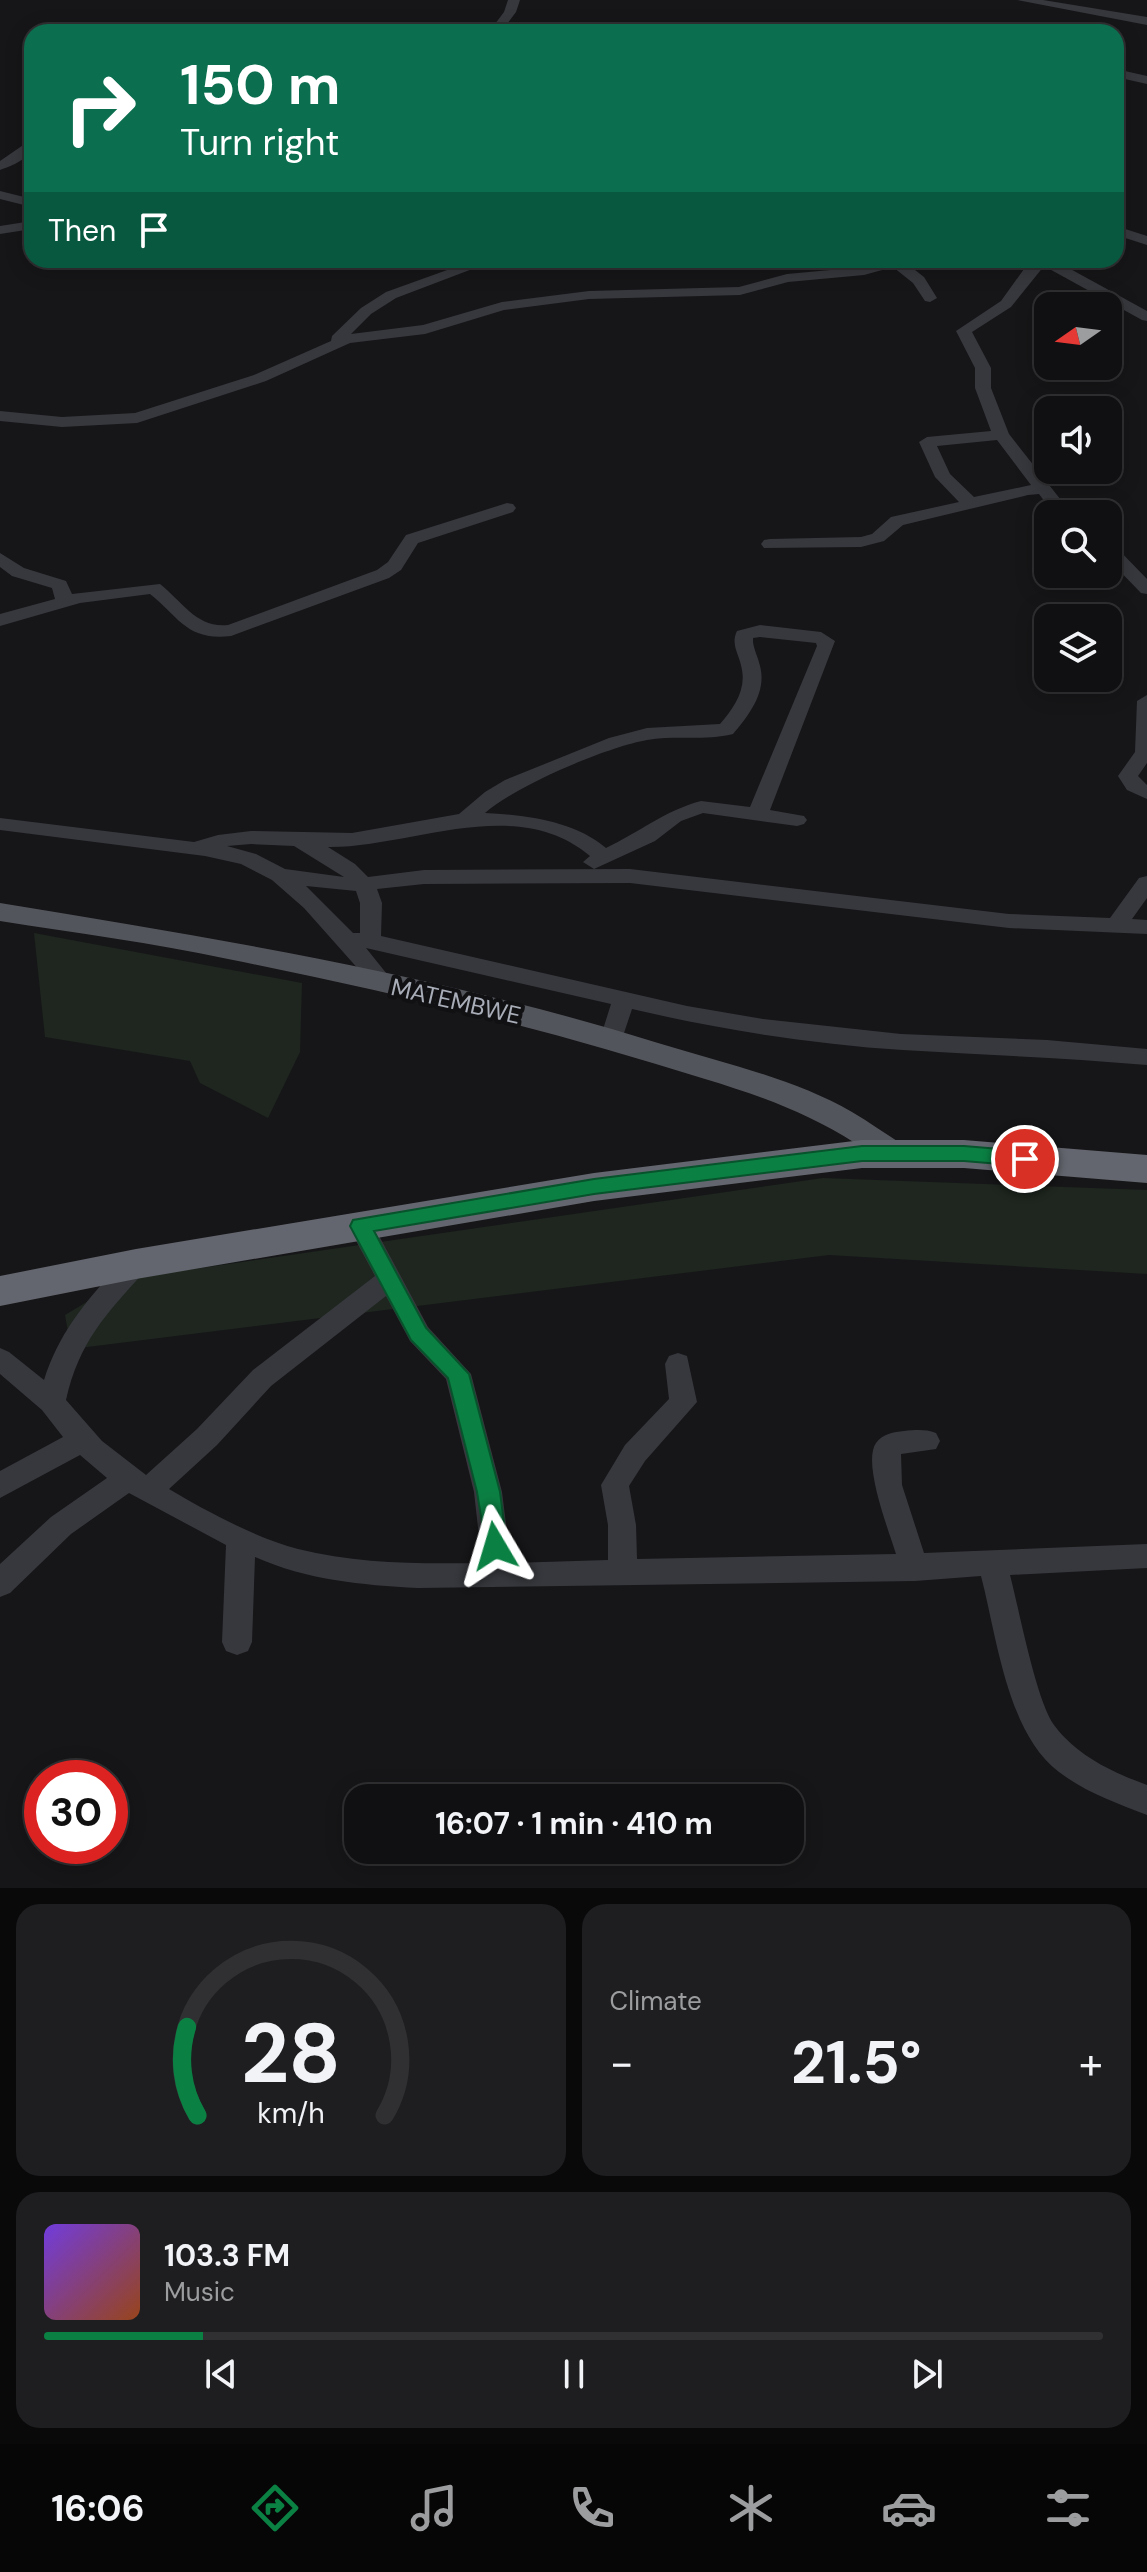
<!DOCTYPE html>
<html lang="en">
<head>
<meta charset="utf-8">
<style>
  body { margin:0; font-family:"DM Sans",sans-serif; background:#1e1e20; color:#f1f3f6; height:100vh; display:flex; flex-direction:column; font-size:30px; white-space:nowrap }
  * { box-sizing:border-box; margin:0 }
  p { font-size:26px; color:#9c9d9f }
  .icon { flex:none; width:44px; height:44px; fill:none; stroke:currentColor; stroke-width:2; stroke-linecap:round; stroke-linejoin:round }
  .map { position:relative; height:1888px; overflow:hidden }
  .sheet { display:flex; flex-direction:column; gap:16px; padding:16px; background:#09090a; flex:1 }
  .sheet>* { flex:none }
  .banner { position:absolute; left:24px; top:24px; width:1100px; height:244px; border-radius:24px; box-shadow:0 4px 20px #0003,0 0 0 2px #303032; background:#0b6e4f; color:#fff; overflow:hidden }
  .needle { width:52px; rotate:256deg }
  .fabs { position:absolute; left:1034px; top:292px; display:grid; gap:16px }
  .fabs a { display:grid; place-items:center; width:88px; height:88px; border-radius:16px; background:#101012; box-shadow:0 4px 20px #0003,0 0 0 2px #303032; font-size:40px }
  .speed { position:absolute; left:24px; top:1760px; display:flex; gap:16px; font-size:40px; font-weight:700; text-align:center }
  .speed>* { display:grid; place-content:center; width:104px; height:104px; border-radius:50%; background:#101012; box-shadow:0 4px 20px #0003,0 0 0 2px #303032; line-height:1 }
  .speed .limit { border:12px solid #d22; background:#fff; color:#111 }
  .pin { position:absolute; display:grid; place-items:center; width:68px; height:68px; color:#fff; margin:-34px; border:4px solid #fff; border-radius:50%; box-shadow:0 2px 8px #0007 }
  .me { position:absolute; width:88px; margin:-44px; rotate:353deg; stroke-linejoin:round; filter:drop-shadow(0 0 6px #0008) }
  .turn { display:flex; align-items:center; gap:28px; height:168px; padding:0 24px; font-size:36px }
  .turn .icon { width:104px; height:104px; stroke-width:2.5 }
  .turn b { display:block; font-size:56px; line-height:68px }
  .then { display:flex; align-items:center; height:76px; padding:0 24px; background:#0003; gap:16px; font-size:30px }
  .big { font-size:60px; font-weight:700; line-height:1.1 }
  .sheet .tile { flex:1; display:flex; flex-direction:column; justify-content:center; gap:12px; min-width:0; padding:0 28px; border-radius:24px; background:#1e1e20 }
  .sheet .dial { align-items:center; gap:0 }
  .dial svg { height:208px; overflow:visible; fill:none; stroke:#303032; stroke-width:7; stroke-linecap:round; text-anchor:middle }
  .dial text { fill:#f1f3f6; stroke:none }
  .song { display:flex; align-items:center; gap:24px }
  .cover { width:96px; height:96px; border-radius:12px; background:linear-gradient(135deg,hsl(260 70% 55%),hsl(20 70% 35%)) }
  .played { height:8px; border-radius:4px; background:linear-gradient(90deg,#0b8043 15%,#303032 15%) }
  .keys { display:flex; justify-content:space-around; direction:ltr }
  .heat { display:flex; justify-content:space-between; align-items:center; font-size:44px; direction:ltr }
  .sheet .tiles { flex:1; display:grid; gap:16px; grid-template-columns:1fr 1fr }
  .tile:last-child { grid-column:span 2 }
  .trip { position:absolute; left:344px; top:1784px; width:460px; height:80px; border-radius:24px; background:#101012; box-shadow:0 4px 20px #0003,0 0 0 2px #303032; font-weight:700; line-height:80px; text-align:center }
  .tabs { display:flex; height:128px; justify-content:space-around; align-items:center; background:#060607; color:#9c9d9f }
  .tabs .icon { width:56px; height:56px }
  .tabs .active { color:#0b8043 }
  .tabs b { font-size:36px; color:#f1f3f6 }
  .map>svg:first-child { display:block }
  .green { fill:#1e261f }
  .lines { fill:none; stroke-linecap:round; stroke-linejoin:round }
  .minor { fill:#37383d; fill-rule:evenodd }
  .major { fill:#53555c; fill-rule:evenodd }
  .highway { fill:#63666e; fill-rule:evenodd }
  .route { fill:#0b8043; stroke:#07532c; stroke-width:2 }
  .labels { text-anchor:middle; dominant-baseline:central; stroke-width:8; stroke-linejoin:round; paint-order:stroke }
  .street-label { font-size:24px; fill:#a8adb8; stroke:#111113 }
</style>
</head>
<body>
<div class="map">
<svg width="1147" height="1888" viewBox="0 0 1147 1888">
  <rect width="100%" height="100%" fill="#161618"/>
  <!-- green -->
  <path class="green" d="M34,933l268,50 -2,69 -32,66 -68,-35 -10,-22 -145,-24z
    M823,1178l324,12v84l-318,-19 -758,94 -6,-34 60,-36z"/>
  <g class="lines">
    <!-- minor -->
    <path class="minor" d="M508,0h12l-4,12 -15,20h-12l15,-20z
      M1017,0h26l104,17v8z
      M298,22l6,4 -3,6h-12z
      M1116,69l31,7v8l-31,-7z
      M32,139c0,19 -15,25 -32,31v-9z
      M0,191l32,8v8l-32,-8z
      M32,221v8l-32,5v-8z
      M1116,226l31,10v9l-31,-10z
      M475,260h21l-100,38 -25,16 -20,20 72,-9 79,-23 87,-11 150,-4 48,-13 76,-7 23,-7h23l-3,3 18,14 13,21 -7,4 -5,-1 -12,-18 -20,-16 -29,8 -76,7 -48,13 -151,4 -85,11 -79,24 -75,9 -84,38 -129,42 -75,4 -62,-6v-10l62,6 73,-4 119,-38 77,-34 1,-5 29,-28 25,-16z
      M1034,260h20l93,51v10l-5,-1 -98,-54 -33,41 -39,25 19,36v20l18,46 63,80h-18l-15,-20 -11,1 -125,30 -19,16 -23,6 -97,1 -3,-4 3,-4 6,-1 91,-2 11,-3 19,-17 68,-15 -24,-25 -16,-35 8,-5 64,-6 -16,-43v-20l-19,-37 45,-30 23,-32zM997,440l34,45 -57,12 -24,-23 -13,-28z
      M507,503l6,1 3,4 -3,4 -95,31 -17,27 -12,8 -158,58c-44,5 -51,-18 -81,-42l-70,9 -80,23v-12l55,-15 -3,-11 -40,-12 -12,-9v-14l24,15 42,13 6,13 88,-10c23,18 36,44 68,41l149,-55 11,-8 18,-27z
      M1108,544l6,1 33,34v15l-6,-1 -33,-34z
      M760,625l61,7 14,9 -65,169 34,6 3,4 -3,4 -7,2 -94,-13 -22,8 -26,20 -61,28 -11,-7 7,-6c-74,-63 -180,-8 -262,-9l27,17 13,13 56,-7 206,-1 379,45 101,4 29,-40 8,-2v22l-15,21 15,1v14l-138,-6 -379,-45 -206,1 -47,5 5,14 -1,33 306,70 76,13 138,15 146,6 100,9v16c-81,-7 -162,-10 -244,-15 -91,-6 -182,-20 -271,-41l-12,36h-16l-4,-6 11,-35 -245,-56 29,36 -3,5h-16l-72,-81 -32,-28 -31,-16 -36,-8 -205,-26v-12l194,24 24,-7 33,-4 101,2 107,-19 26,-22 20,-12 104,-42 38,-10 73,-4c13,-15 26,-33 22,-54 -2,-15 -12,-25 -5,-39zM760,637l56,6 1,3 -67,161 -49,-6c-35,9 -63,32 -95,47 -32,-27 -80,-33 -121,-35 30,-27 122,-66 162,-73 28,-5 58,1 86,-6 16,-19 34,-42 27,-68 -2,-9 -6,-16 -7,-24v-4zM251,844l43,2 50,31 -59,-8 -29,-15 -29,-8zM306,886l50,5 4,12v30h-7z
      M1147,695v68l-9,13 9,9v14l-20,-9 -9,-14 17,-24 2,-51z
      M361,1217l9,2 58,108 43,47 31,118 9,71 97,-3v-35l-7,-40 24,-40 44,-46 -4,-35 4,-8 9,-3 9,3 10,46 -52,59 -16,25 7,39 1,34 259,-5c-7,-23 -34,-91 -20,-111 6,-9 18,-11 28,-12 12,-1 21,-2 32,2l4,8 -4,8 -35,5 1,31 22,68 223,-9v24l-137,7c9,34 26,125 44,150 23,31 58,47 93,60v30c-31,-12 -62,-23 -88,-43 -52,-39 -62,-135 -78,-196l-66,5 -497,7c-57,-3 -111,-8 -163,-31l-3,85 -4,9 -11,4 -11,-4 -4,-9 4,-97 -97,-52 -58,41 -61,59 -10,4v-33l51,-47 56,-39 -27,-23 -80,43v-27l63,-34 -21,-27 -42,-36v-26l9,4 35,28c16,-51 47,-85 83,-123l9,-3 9,3 4,7 -4,7c-39,43 -66,71 -79,129l36,41 44,34 51,-46 56,-59 122,-94 -27,-50 4,-7zM386,1296l24,45 36,38 28,113 8,71c-61,1 -124,1 -184,-14 -42,-11 -92,-38 -129,-60l48,-44 54,-59z"/>
    <!-- major -->
    <path class="major" d="M0,903c221,36 444,73 658,140 65,20 135,35 194,69 17,10 34,22 51,33l4,8 -4,8c-20,6 -33,-7 -48,-18 -47,-30 -97,-48 -150,-64 -157,-50 -316,-88 -477,-120 -75,-16 -152,-26 -228,-38z"/>
    <!-- highway -->
    <path class="highway" d="M862,1140h102l183,15v28l-183,-15h-102l-268,33 -458,78 -136,27v-30l136,-27 458,-76z"/>
  </g>
  <!-- route -->
  <path class="route" d="M862,1146h102l61,5 7,2 3,6 -3,5 -7,2 -61,-5h-102l-268,33 -220,37 52,97 43,46 31,118 7,54 -3,7 -9,3 -8,-3 -10,-61 -29,-114 -37,-38 -61,-114 3,-6 241,-41z"/>
  <g class="labels">
    <!-- street labels -->
    <g class="street-label">
      <text transform="translate(456 1001) rotate(13)">MATEMBWE</text>
    </g>
  </g>
</svg>
<div class="fabs">
<a><svg class="needle" viewBox="-14 -14 28 28"><path d="M0-13l5 13h-10z" fill="#e53935"/><path d="M0 13l5-13h-10z" fill="#9c9d9f"/></svg></a>
<a><svg class="icon" aria-label="sound" viewBox="0 0 24 24"><path d="M4 9h4l5-4v14l-5-4H4zM17 9q2 3 0 6"/></svg></a>
<a><svg class="icon" aria-label="search" viewBox="0 0 24 24"><circle cx="10" cy="10" r="6"/><path d="M15 15l6 6"/></svg></a>
<a><svg class="icon" aria-label="layers" viewBox="0 0 24 24"><path d="M12 4l9 5-9 5-9-5zM3 14l9 5 9-5"/></svg></a>
</div>
<div class="speed"><div class="limit">30</div></div>
<div class="pin" style="left:1025px;top:1159px;background:#d93025"><svg class="icon" aria-label="arrive" viewBox="0 0 24 24"><path d="M6 21V4h12l-3 4 3 4H6"/></svg></div>
<svg class="me" style="left:495px;top:1546px" viewBox="-20 -20 40 40"><path d="M0-17L14 15 0 8-14 15z" fill="#0b8043" stroke="#fff" stroke-width="4"/></svg>
<div class="trip">16:07 · 1 min · 410 m</div>
<div class="banner">
<div class="turn"><svg class="icon" aria-label="right" viewBox="0 0 24 24"><path d="M7 20v-9h11M14 6l5 5-5 5"/></svg><div><b>150 m</b>Turn right</div></div>
<div class="then">Then<svg class="icon" aria-label="arrive" viewBox="0 0 24 24"><path d="M6 21V4h12l-3 4 3 4H6"/></svg></div>
</div>
</div>
<section class="sheet">
<div class="tiles">
<div class="tile dial"><svg viewBox="0 0 100 80">
<path d="M14 69A42 42 0 1 1 86 69"/>
<path d="M14 69A42 42 0 0 1 10 35" stroke="#0b8043"/>
<text x="50" y="56" font-size="32" font-weight="700">28</text>
<text x="50" y="72" font-size="11">km/h</text>
</svg></div>
<div class="tile"><p>Climate</p>
<div class="heat"><a>−</a><b class="big">21.5°</b><a>+</a></div>
</div>
<div class="tile">
<div class="song"><i class="cover"></i><div><b>103.3 FM</b><p>Music</p></div></div>
<div class="played"></div>
<div class="keys"><svg class="icon" aria-label="previous" viewBox="0 0 24 24"><path d="M18 5L8 12l10 7zM5 5v14"/></svg><svg class="icon" aria-label="pause" viewBox="0 0 24 24"><path d="M8 5v14M16 5v14"/></svg><svg class="icon" aria-label="next" viewBox="0 0 24 24"><path d="M6 5l10 7-10 7zM19 5v14"/></svg></div>
</div>
</div>
</section>
<nav class="tabs">
<b>16:06</b>
<svg class="icon active" aria-label="directions" viewBox="0 0 24 24"><path d="M12 3l9 9-9 9-9-9zM9 14v-3h6M13 9l2 2-2 2"/></svg>
<svg class="icon" aria-label="music" viewBox="0 0 24 24"><path d="M9 18V5l10-2v13"/><circle cx="6" cy="18" r="3"/><circle cx="16" cy="16" r="3"/></svg>
<svg class="icon" aria-label="phone" viewBox="0 0 24 24"><path d="M5 4h4l2 5-3 2q2 4 5 5l2-3 5 2v4C11 20 4 13 5 4z"/></svg>
<svg class="icon" aria-label="climate" viewBox="0 0 24 24"><path d="M12 3v18M4 7l16 10M4 17L20 7"/></svg>
<svg class="icon" aria-label="car" viewBox="0 0 24 24"><path d="M5 17H2v-5l4-1 3-4h7l3 4 3 1v5h-3M9 17h6M6 11h13"/><circle cx="7" cy="17" r="2"/><circle cx="17" cy="17" r="2"/></svg>
<svg class="icon" aria-label="filters" viewBox="0 0 24 24"><path d="M4 7h16M4 17h16"/><circle cx="9" cy="7" r="2"/><circle cx="15" cy="17" r="2"/></svg>
</nav>
</body>
</html>
